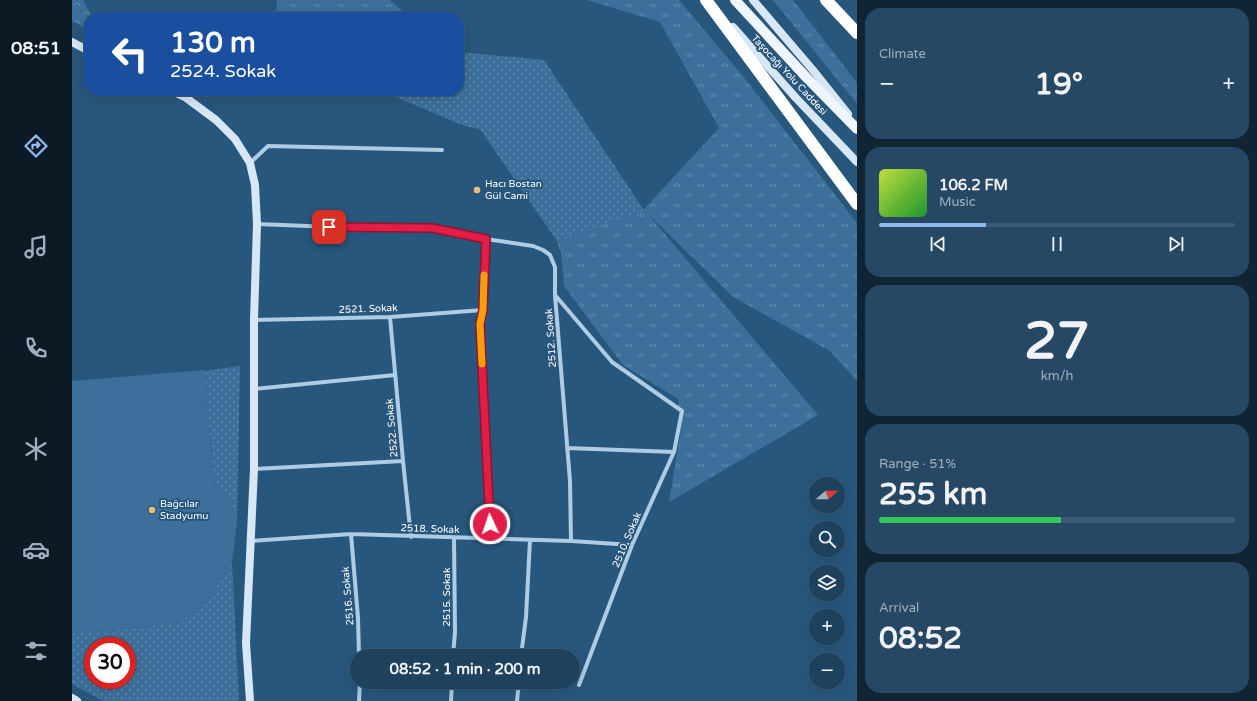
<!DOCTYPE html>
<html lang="en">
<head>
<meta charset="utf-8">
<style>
  body { margin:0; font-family:"Varela Round",sans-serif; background:#264864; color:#f1f3f6; height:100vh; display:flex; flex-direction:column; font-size:15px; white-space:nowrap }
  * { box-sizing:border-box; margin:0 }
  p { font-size:13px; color:#a1afbc }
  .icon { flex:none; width:22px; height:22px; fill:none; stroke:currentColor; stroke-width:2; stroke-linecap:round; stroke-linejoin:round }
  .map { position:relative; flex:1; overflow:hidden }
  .panel { display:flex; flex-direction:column; gap:8px; padding:8px; background:#102434; width:400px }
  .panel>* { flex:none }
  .top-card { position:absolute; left:12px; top:12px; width:380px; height:84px; border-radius:16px; box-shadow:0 4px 16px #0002,0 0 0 1px #3c5a73; background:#1a4fa0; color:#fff; overflow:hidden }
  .needle { width:26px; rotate:70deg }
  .tools { position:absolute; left:737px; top:477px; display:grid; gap:8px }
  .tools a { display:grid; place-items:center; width:36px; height:36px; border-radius:50%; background:#1e415e; box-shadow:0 4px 16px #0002,0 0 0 1px #3c5a73; font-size:20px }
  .speed { position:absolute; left:12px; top:637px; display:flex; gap:8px; font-size:20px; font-weight:700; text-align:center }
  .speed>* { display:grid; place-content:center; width:52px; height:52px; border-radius:50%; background:#1e415e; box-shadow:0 4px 16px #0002,0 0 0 1px #3c5a73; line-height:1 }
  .speed .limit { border:6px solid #d22; background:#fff; color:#111 }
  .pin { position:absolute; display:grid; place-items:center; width:34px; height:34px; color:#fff; margin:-17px; border-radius:8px; box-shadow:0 2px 6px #0006 }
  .me { position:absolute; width:44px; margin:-22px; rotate:357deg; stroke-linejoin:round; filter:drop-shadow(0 0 3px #0008) }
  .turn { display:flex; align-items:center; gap:14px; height:84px; padding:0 20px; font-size:18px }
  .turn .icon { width:52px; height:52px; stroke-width:2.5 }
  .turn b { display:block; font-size:28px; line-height:34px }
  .big { font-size:30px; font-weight:800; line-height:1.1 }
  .panel .tile { flex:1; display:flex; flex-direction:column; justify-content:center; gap:6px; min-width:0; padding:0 14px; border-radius:16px; background:#264864 }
  .panel .dial { align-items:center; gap:0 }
  .dial b { font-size:52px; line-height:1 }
  .song { display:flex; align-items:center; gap:12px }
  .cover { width:48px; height:48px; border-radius:6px; background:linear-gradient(135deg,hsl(70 70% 55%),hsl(130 70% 35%)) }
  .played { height:4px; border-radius:2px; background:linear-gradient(90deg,#90b9f0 30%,#3c5a73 30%) }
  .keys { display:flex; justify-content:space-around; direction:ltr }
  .heat { display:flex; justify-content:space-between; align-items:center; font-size:22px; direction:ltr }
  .charge { height:6px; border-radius:3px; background:linear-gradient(90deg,#34c759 51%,#3c5a73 0) }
  .trip { position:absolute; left:278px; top:649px; width:230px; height:40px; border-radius:20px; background:#1e415e; box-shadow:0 4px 16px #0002,0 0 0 1px #3c5a73; font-weight:800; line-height:40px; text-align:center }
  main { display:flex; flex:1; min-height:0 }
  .menu { display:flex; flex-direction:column; width:72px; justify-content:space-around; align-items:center; background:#0c1a26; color:#a1afbc }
  .menu .icon { width:28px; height:28px }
  .menu .selected { color:#90b9f0 }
  .menu b { font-size:18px; color:#f1f3f6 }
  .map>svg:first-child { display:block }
  .grass { fill:url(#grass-tufts) }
  .forest { fill:url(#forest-crowns) }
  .park { fill:url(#park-dots); fill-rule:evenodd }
  .pitch { fill:#3c709a }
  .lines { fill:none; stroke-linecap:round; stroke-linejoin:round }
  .street { stroke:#aecce4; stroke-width:4 }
  .secondary { stroke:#d7e7f5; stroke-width:8 }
  .primary { stroke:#eef5fd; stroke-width:10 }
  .highway { stroke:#fff; stroke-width:12 }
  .route-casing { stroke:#92132f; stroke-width:10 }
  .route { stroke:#e11d48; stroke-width:7 }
  .slow { stroke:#f59e0b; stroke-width:7 }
  .poi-dot { fill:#ecbd75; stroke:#28577d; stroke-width:1.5 }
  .labels { text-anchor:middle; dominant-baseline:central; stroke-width:4; stroke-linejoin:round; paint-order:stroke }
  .street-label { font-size:10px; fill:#fff; stroke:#28577d }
  .poi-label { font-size:10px; fill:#fff; stroke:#28577d; text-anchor:start }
</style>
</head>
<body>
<main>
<nav class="menu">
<b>08:51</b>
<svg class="icon selected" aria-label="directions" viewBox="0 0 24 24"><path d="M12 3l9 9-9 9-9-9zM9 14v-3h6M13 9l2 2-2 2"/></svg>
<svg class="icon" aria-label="music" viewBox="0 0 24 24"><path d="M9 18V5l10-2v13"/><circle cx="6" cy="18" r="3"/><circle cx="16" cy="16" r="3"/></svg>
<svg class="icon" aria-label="phone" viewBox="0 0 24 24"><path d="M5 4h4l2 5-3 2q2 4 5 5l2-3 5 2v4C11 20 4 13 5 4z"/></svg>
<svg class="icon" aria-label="climate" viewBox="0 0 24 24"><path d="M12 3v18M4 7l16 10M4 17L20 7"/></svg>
<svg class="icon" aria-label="car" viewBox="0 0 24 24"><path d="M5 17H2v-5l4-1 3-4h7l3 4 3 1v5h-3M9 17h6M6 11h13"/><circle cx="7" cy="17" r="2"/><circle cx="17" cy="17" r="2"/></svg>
<svg class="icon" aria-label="filters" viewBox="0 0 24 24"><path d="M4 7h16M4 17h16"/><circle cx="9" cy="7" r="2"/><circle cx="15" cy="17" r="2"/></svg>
</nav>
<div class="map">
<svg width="785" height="701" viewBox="0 0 785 701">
  <defs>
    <pattern id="grass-tufts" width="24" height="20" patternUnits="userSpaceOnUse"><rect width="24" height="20" fill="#3c709a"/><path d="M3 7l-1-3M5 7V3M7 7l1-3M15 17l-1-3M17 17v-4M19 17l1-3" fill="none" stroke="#638dae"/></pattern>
    <pattern id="forest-crowns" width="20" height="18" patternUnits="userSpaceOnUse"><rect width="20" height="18" fill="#3c709a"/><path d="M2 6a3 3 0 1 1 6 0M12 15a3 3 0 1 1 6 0" fill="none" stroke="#638dae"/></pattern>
    <pattern id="park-dots" width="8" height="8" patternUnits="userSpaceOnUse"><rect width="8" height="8" fill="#3c709a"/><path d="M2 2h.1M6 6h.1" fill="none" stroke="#638dae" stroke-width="1.8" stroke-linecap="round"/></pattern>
  </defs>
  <rect width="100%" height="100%" fill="#28577d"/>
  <!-- grass -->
  <path class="grass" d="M205,0h113l19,17h-133z
    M515,0h92l63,75 115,148v158l-27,-30 -97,-54 -85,-83 170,201 -149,87 13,-78 -4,-25 -55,-34 -59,-79 -3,-33 -4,-12 87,-32 75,-81 -59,-106z
    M701,0h20l64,83v21z"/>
  <!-- forest -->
  <path class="forest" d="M0,0h11l9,17h-3v13l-17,-9z"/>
  <!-- park -->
  <path class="park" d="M387,52l85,8 100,150 -87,31 -77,-112 -15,-3 -84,-35h78z
    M168,366l-3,156 -8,-24 -15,-13 -9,-114z
    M160,562l7,139h-136l-31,-17v-50l108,-11 31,-27zM21,646h34v34h-34z"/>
  <!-- pitch -->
  <path class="pitch" d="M133,370l9,115 15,13 8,24 -5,40 -21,34 -31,27 -108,11v-253z"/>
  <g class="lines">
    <!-- street -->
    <path class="street" d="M178,163l18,-17 174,4
      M185,224l100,4h75l54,11 47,7 10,4 7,5 5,12v28
      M414,239l-3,71 -3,14 10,215
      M318,317l13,144 8,76
      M182,320l136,-3 93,-7
      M182,389l141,-14
      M495,448l107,4
      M182,469l149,-8
      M279,534l7,84 1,38
      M180,541l99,-7 220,7 61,4
      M499,541l-1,-60 -15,-186 57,67 70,49 -8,41 -42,93 -53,140
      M381,656l2,-24 -1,-94
      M449,656l5,-39 4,-77
      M287,701l1,-19
      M379,701l1,-19
      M445,701l2,-19"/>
    <!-- secondary -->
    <path class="secondary" d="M681,0l59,69 36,45
      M661,27l63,71 61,64
      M0,42l17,9
      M100,91l13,6 31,23 19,19 15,24 5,22 2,39 -3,96v149l-8,174 4,58
      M0,698l5,3"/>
    <!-- primary -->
    <path class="primary" d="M663,0l71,77 51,52"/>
    <!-- highway -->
    <path class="highway" d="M634,0l151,204
      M754,0l31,33"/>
  </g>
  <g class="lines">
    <defs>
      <path id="route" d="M257,227l103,1 54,11 -3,71 -3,14 10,200"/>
    </defs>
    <!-- route casing -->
    <use href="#route" class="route-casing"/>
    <!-- route -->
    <use href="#route" class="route"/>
    <!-- slow -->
    <path class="slow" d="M410,364l-2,-40 3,-14 1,-35"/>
  </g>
  <!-- markers -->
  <g class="poi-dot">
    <circle cx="405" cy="190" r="4"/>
    <circle cx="80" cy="510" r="4"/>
  </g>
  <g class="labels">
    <!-- street labels -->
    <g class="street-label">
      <text transform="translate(717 75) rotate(47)">Taşocağı Yolu Caddesi</text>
      <text transform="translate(296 309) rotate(-2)">2521. Sokak</text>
      <text transform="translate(479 338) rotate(-94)">2512. Sokak</text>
      <text transform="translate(320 428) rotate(-95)">2522. Sokak</text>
      <text transform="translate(358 529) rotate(2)">2518. Sokak</text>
      <text transform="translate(555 540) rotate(-67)">2510. Sokak</text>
      <text transform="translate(276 596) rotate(-95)">2516. Sokak</text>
      <text transform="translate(375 597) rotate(-90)">2515. Sokak</text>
    </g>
    <!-- poi labels -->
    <g class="poi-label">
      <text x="413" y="184">Hacı Bostan<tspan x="413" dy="12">Gül Cami</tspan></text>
      <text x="88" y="504">Bağcılar<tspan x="88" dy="12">Stadyumu</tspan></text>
    </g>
  </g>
</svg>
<div class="tools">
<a><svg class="needle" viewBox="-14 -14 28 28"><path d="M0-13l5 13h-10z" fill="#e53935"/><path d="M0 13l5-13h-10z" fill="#a1afbc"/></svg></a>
<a><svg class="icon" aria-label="search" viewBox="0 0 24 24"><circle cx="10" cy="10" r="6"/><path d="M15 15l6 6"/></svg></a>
<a><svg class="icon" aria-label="layers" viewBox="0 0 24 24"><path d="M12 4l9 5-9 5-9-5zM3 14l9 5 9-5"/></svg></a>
<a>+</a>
<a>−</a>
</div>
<div class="speed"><div class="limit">30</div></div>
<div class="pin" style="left:257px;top:227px;background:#d93025"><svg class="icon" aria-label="arrive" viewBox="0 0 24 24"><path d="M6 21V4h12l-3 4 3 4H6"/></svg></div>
<svg class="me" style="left:418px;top:524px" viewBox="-20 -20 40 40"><circle r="17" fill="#e11d48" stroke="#fff" stroke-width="3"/><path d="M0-11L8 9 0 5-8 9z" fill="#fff"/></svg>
<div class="trip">08:52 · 1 min · 200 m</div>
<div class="top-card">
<div class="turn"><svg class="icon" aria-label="left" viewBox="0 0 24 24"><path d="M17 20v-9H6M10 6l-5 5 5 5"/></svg><div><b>130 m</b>2524. Sokak</div></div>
</div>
</div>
<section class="panel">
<div class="tile"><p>Climate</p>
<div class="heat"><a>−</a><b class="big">19°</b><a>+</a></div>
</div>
<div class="tile">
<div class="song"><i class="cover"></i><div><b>106.2 FM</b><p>Music</p></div></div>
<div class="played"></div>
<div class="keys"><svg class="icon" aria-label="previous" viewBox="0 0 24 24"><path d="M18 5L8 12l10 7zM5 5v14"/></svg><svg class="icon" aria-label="pause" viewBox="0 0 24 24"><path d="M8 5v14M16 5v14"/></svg><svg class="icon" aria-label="next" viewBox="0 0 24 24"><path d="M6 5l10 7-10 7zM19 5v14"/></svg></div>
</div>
<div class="tile dial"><b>27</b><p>km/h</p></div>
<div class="tile"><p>Range · 51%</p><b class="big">255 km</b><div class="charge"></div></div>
<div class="tile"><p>Arrival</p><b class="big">08:52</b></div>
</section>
</main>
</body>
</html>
